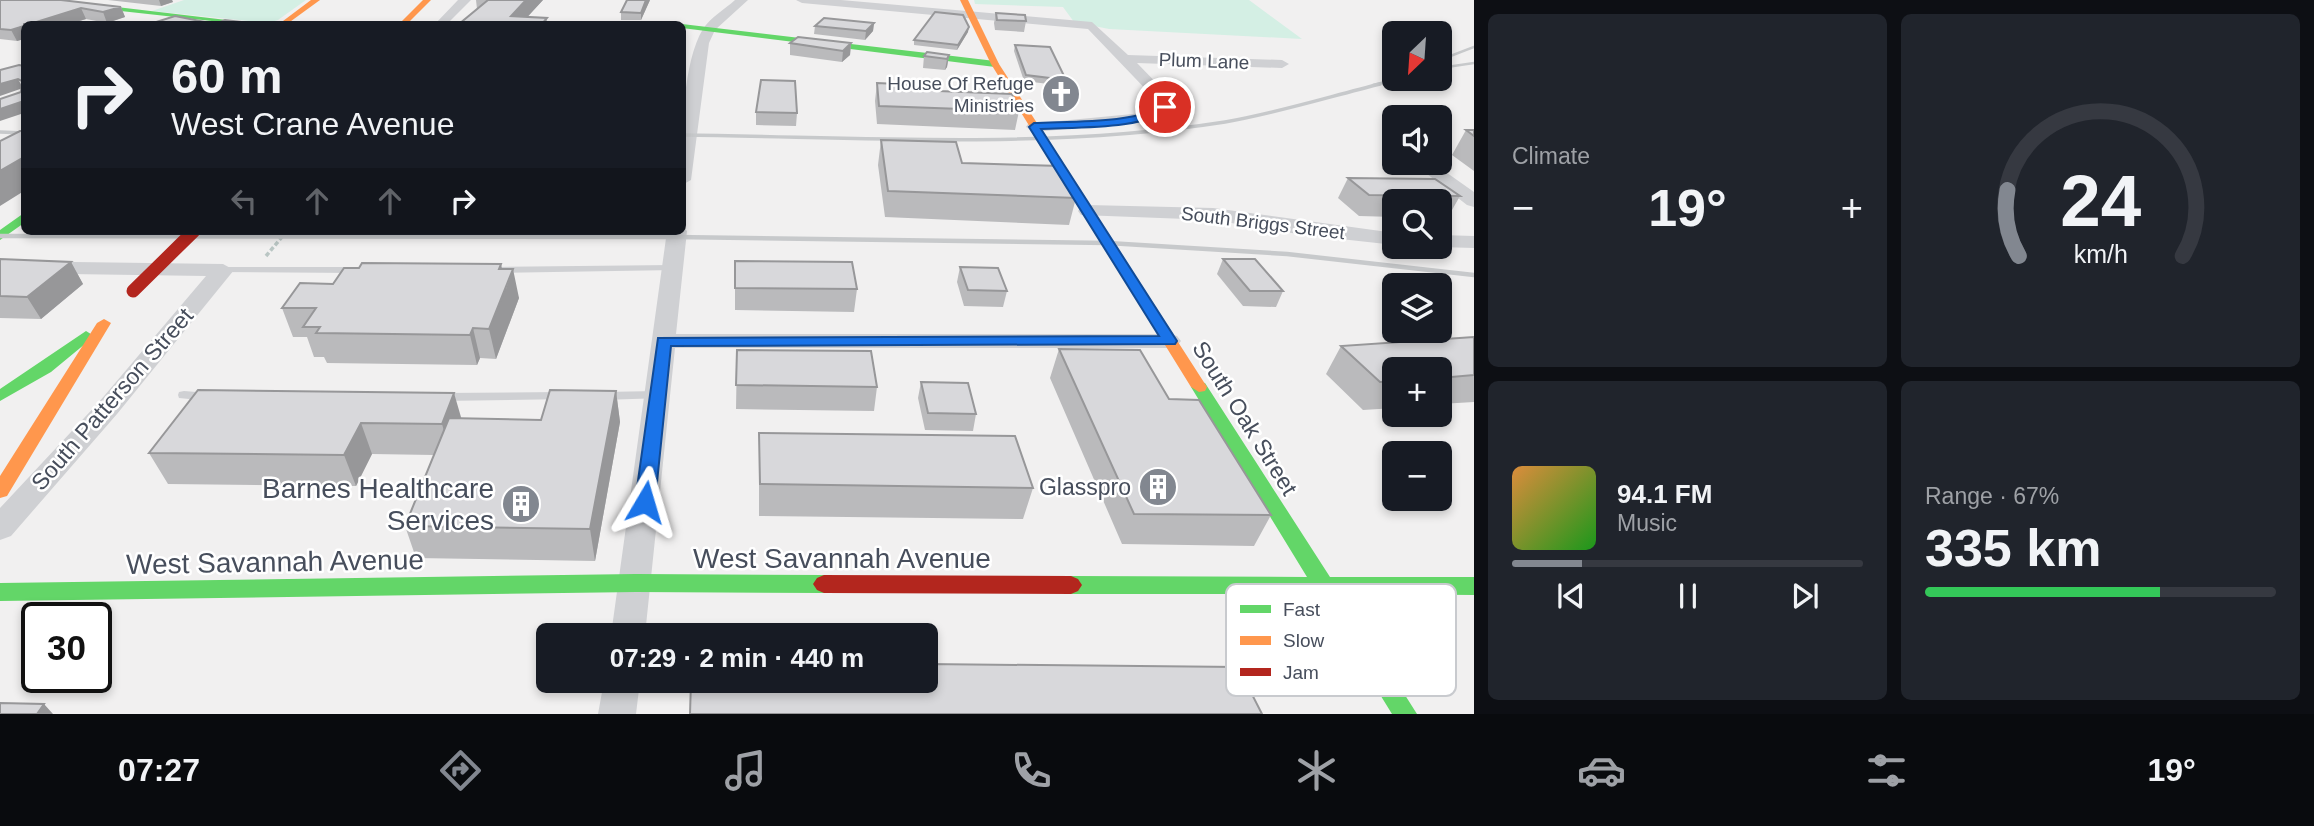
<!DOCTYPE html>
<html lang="en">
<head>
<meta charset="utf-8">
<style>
  body { margin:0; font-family:Helvetica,sans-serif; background:#20242c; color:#f1f3f6; height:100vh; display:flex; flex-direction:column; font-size:26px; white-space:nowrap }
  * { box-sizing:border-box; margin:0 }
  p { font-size:23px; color:#9ea1a6 }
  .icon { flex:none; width:38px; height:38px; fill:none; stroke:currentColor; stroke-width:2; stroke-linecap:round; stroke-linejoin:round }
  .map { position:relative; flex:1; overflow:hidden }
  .side { display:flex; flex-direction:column; gap:14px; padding:14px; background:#0d0f14; width:840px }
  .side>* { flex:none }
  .banner { position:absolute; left:21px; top:21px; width:665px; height:214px; border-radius:10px; box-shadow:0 4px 10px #0003; background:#171b24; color:#f1f3f6; overflow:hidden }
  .needle { width:46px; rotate:205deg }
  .fabs { position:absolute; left:1382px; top:21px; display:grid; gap:14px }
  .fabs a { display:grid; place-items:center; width:70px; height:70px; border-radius:10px; background:#171b24; box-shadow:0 4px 10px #0003; font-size:35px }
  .speed { position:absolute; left:21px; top:602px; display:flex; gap:14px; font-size:35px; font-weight:700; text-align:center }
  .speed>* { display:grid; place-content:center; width:91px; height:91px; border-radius:50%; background:#171b24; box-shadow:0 4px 10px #0003; line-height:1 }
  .speed .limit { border:4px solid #111; border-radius:10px; background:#fff; color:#111 }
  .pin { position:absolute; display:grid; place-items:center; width:60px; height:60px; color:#fff; margin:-30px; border:4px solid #fff; border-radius:50%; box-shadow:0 2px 7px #0007 }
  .me { position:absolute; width:77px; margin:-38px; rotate:7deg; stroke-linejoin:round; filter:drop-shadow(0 0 5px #0008) }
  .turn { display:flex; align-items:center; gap:24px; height:147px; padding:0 35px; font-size:32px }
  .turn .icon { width:91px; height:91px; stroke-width:2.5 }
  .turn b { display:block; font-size:49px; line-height:60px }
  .lanes { display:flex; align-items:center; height:66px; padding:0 35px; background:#0003; justify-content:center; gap:35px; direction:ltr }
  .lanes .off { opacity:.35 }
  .big { font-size:52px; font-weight:700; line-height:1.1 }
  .side .tile { flex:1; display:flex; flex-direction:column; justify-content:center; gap:10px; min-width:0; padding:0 24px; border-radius:10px; background:#20242c }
  .side .dial { align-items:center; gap:0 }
  .dial svg { height:182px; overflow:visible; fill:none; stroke:#363941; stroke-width:7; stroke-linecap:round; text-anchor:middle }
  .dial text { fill:#f1f3f6; stroke:none }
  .song { display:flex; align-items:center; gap:21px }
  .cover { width:84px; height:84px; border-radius:10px; background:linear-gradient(135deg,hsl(30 70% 55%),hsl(120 70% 35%)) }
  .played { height:7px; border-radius:4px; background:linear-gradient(90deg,#828790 20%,#363941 20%) }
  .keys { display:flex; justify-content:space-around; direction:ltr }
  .heat { display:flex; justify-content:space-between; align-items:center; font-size:38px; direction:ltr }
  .charge { height:10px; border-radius:5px; background:linear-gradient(90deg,#34c759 67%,#363941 0) }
  .side .tiles { flex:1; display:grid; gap:14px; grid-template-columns:repeat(2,1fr) }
  .trip { position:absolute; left:536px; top:623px; width:402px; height:70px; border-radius:10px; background:#171b24; box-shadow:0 4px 10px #0003; font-weight:700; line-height:70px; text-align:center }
  .dock { display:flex; height:112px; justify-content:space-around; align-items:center; background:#090b0e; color:#9ea1a6 }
  .dock .icon { width:49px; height:49px }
  .dock .current { color:#828790 }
  .dock b { font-size:32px; color:#f1f3f6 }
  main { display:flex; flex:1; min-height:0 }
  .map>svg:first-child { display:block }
  .green { fill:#d4efe4 }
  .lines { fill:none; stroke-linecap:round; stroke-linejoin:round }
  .path { stroke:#bac6c4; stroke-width:3.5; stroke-dasharray:4.5 2.5; stroke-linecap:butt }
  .lane { fill:#cfd0d3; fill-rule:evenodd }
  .street { fill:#cfd0d3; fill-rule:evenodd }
  .fast { fill:#63d668; fill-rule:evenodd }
  .slow { fill:#ff974d; fill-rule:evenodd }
  .jam { fill:#b3261e; fill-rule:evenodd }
  .rail-far2 { stroke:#c7c9cb; stroke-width:2.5 }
  .rail-far1 { stroke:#c7c9cb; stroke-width:3.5 }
  .rail { stroke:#c7c9cb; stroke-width:4.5 }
  .jam-bridge { stroke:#b3261e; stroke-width:13 }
  .wall { fill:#bababc }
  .shaded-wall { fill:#979799 }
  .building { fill:#d8d8db; stroke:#979799; stroke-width:2 }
  .route { fill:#1a73e8; stroke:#114b97; stroke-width:2 }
  .labels { text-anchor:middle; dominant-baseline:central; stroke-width:5; stroke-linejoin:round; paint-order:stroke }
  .far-street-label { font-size:19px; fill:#474e5c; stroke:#fff }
  .far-poi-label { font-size:19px; fill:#474e5c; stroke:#fff; text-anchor:end }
  .street-label { font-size:23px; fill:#474e5c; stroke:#fff }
  .poi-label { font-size:23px; fill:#474e5c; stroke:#fff; text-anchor:end }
  .near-poi-label { font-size:28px; fill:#474e5c; stroke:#fff; text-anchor:end }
  .near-street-label { font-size:28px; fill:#474e5c; stroke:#fff }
  .key { fill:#fff; stroke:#c8cace; stroke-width:2 }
  .key-label { font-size:19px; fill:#474e5c }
</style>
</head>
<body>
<main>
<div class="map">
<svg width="1474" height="714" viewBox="0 0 1474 714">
  <rect width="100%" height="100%" fill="#f1f0f0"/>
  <!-- green -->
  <path class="green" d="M184,0h122l-28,20 -10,3 -116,-12z
    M974,0h275l53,39 -193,-10 -35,-7 -11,-15 -88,-3z"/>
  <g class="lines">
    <!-- path -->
    <path class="path" d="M266,256l21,-25"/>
    <!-- lane -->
    <path class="lane" d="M672,265l5,3 -1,2 -179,3 -5,-3 5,-3z
      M223,267h133l5,3 -5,3 -137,-1 -1,-2 1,-2z
      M184,391l25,2 6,4 -6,4 -30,-3 -1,-3 1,-3z
      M658,391l5,1 1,3 -1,3 -61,2 -6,-4 6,-4z
      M563,392l6,4 -1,3 -127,2 -6,-4 6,-4z"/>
    <!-- street -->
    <path class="street" d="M458,0h13l-24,24h-12z
      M735,0h13l-33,30 -6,13 -18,137 -9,5c0,-42 -1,-120 21,-156 7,-11 22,-20 32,-29z
      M796,0h45l251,22 36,33 154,5 7,4 -7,4 -145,-5 35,36 -4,14 -22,9 -112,10 -8,-5 2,-3 115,-11 13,-5v-8l-68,-71 -286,-26z
      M1413,163h20l41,29v15l-7,-2z
      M1088,205l125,3 182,25v12l-91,-10 -91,-15 -132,-5 -3,-4 3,-4z
      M682,226l5,5 -11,103h493l8,2 4,5 -4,5 -8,2h-494l-30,287h-34l56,-404h15z
      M1440,235l34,1v12l-35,-1z
      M0,261l223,3 11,6 -117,144 -106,122 -11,4v-32l99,-106 107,-126 -206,-3z
      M604,681h36l-4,33h-38z"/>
    <!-- fast -->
    <path class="fast" d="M0,0l66,1 194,23h-21l-173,-19 -66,-1z
      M679,24h3l313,37 4,3 -4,3 -313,-39v-4z
      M24,213v10l-24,17v-10z
      M86,331l8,5 -3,3 -40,33 -51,29v-12z
      M1199,382l6,1 125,194h144v18l-133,-1 76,120h-25l-74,-120h-247l-7,-3 -4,-6 4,-6 7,-3 236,1 -116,-190z
      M636,574l188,1 7,3 4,6 -4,6 -7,3 -188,-1 -636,9v-18z"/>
    <!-- slow -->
    <path class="slow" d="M311,0h9l-33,24h-8z
      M423,0h8l-24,24h-8z
      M960,0h8l31,64 208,323 -2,4 -6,1 -8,-5 -200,-323z
      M104,319l7,4 -104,173 -7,2v-22l97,-153z"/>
    <!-- jam -->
    <path class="jam" d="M824,575l247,1 7,3 4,6 -4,6 -7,3 -247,-1 -7,-3 -4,-6 4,-6z"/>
    <!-- rail-far2 -->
    <path class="rail-far2" d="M1440,60l34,-13
      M1440,68l34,-5
      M1373,85l24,-6"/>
    <!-- rail-far1 -->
    <path class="rail-far1" d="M0,132l24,1
      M682,135c180,2 364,15 543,-13 52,-9 103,-25 155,-38"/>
    <!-- rail -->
    <path class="rail" d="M0,236l676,1 432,6 179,11 187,21"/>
    <!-- jam-bridge -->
    <path class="jam-bridge" d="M133,291l61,-60"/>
  </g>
  <!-- wall -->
  <path class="wall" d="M0,0l121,7 4,10 -18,6 -21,-4 -69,22 -17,-2z
    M108,0h64l1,2 -12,4z
    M476,0h67l-16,17 20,1v6h-88l18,-15z
    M650,0l-9,20h-20v-8z
    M996,13l30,8 -2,11 -29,-2 -1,-7z
    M874,23l-1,8 -8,9 -51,-6 1,-8z
    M968,32l-11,18 -43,-5v-5z
    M790,43h61l-1,12 -8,7 -52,-7z
    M1015,45l51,35 -1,6 -41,-5 -10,-30z
    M949,55l-2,12 -2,3 -22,-2 1,-12z
    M877,83l62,8 80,20 -4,19 -138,-6 -2,-23z
    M756,112l41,1 -1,13 -40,-1z
    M1466,130h8v41l-22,-16z
    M881,140l81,23 114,35 -7,27 -184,-8 -7,-52z
    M1348,178l112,18 -12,21h-8v-16h-45v16l-36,-1 -21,-18z
    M0,259l71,3 12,22 -42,35 -41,-1z
    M1223,259l60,32 -7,16 -33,-1 -26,-32z
    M960,267l47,24 -4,16 -39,-1 -7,-24z
    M502,269l17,29 -23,61 -16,-1 -3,7 -150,-2 -3,-6h-10l-7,-20h-14l-11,-29z
    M735,288l122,1 -3,23 -119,-2z
    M1474,337v65l-34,2v-35h-45v39l-32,2 -37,-36 15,-28z
    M1059,349l110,50 102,116 -17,31 -132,-2 -72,-166z
    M737,350l140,37 -3,24 -138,-2z
    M921,382l55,32 -3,17 -48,-1 -7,-32z
    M198,390l263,29 80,1 75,-29 4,31 -25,139 -179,-3 -11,-32 29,-71 -62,-1 -16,32 -188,-2 -19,-31z
    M759,433l274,55 -10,31 -264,-3z"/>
  <!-- shaded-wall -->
  <path class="shaded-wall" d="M159,0h13l1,2 -12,4z
    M526,0h17l-22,24 -10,-8z
    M646,0h4l-9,20v-7z
    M121,7l4,10 -18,6 -4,-11z
    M81,8l5,11 -17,5h-39z
    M874,23l-1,8 -8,9 1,-9z
    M24,26v13l-7,2 -6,-11z
    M969,27l-1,5 -11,18 1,-5z
    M851,43l-1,12 -8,7 1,-11z
    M949,55l-2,12 -2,3 2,-11z
    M18,79l5,9 -23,8v-12z
    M24,101v12l-24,8v-12z
    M24,157v34l-24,15v-35z
    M71,262l12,22 -42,35 -14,-22z
    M501,264l5,25 7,-20 6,29 -23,61 -7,-30 10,-60z
    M473,328l7,30 -3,7 -7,-30z
    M616,391l4,31 -25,139 -5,-32z
    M454,393l9,31 -12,31 -9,-31z
    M361,423l11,31 -16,32 -12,-31z
    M44,704l9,10h-16z"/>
  <!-- building -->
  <path class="building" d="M0,0h61l60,7 -18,5 -22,-4 -51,16h-6v2l-13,4 -11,-1z
    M488,0h38l-15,16 36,2 -5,6h-83z
    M627,0h19l-5,13 -20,-1z
    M935,12l28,3 6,12 -11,18 -44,-5z
    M996,13l29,2 1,6 -29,-1z
    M175,16l40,8 10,-4 34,4h-109z
    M824,18l50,5 -8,8 -51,-5z
    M798,37l53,6 -8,8 -53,-8z
    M1015,45l35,2 16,33 -40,-5z
    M927,52l22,3 -2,4 -23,-3z
    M19,65l5,1v35l-24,8v-10l21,-7 1,-11 -4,-2 -18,5v-14z
    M761,80l34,1 2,32 -41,-1z
    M877,83l61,3 1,5 73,3 7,17 -140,-5z
    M1466,130h8v6z
    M20,131h4v26l-24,14v-30z
    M881,140l75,2 6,21 99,3 15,32 -188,-7z
    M1348,178l87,1 25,17 -91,-1z
    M0,259l71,3 -44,35 -27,-1z
    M1223,259h32l28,32h-33z
    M735,261l117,1 5,27 -122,-1z
    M362,263l139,1 -2,5h14l-24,60 -16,-1 -3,7 -154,-2 4,-6h-17l13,-19h-34l18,-25 33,1 11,-16h15z
    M960,267l38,1 9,23 -39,-1z
    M1474,337v38l-34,3v-9h-45v12l-15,1 -39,-36z
    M1059,349l81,1 29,49 30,1 72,115 -137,-1z
    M737,350l134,1 6,36 -141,-2z
    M921,382l47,1 8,31 -48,-1z
    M198,390l256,3 -12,31 -81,-1 -17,32 -195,-2z
    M550,390l66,1 -26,138 -185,-3 44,-108 92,2z
    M759,433l256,3 18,52 -273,-4z
    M926,664l312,3 24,47h-572l1,-33h235z
    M0,703l44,1 -7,10h-37z"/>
  <!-- route -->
  <path class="route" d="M1162,105l8,2c-20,23 -98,20 -129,22l136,212 -2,3 -504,2 -16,156 -10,8 -7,-2 -3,-6 23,-164 501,-2 -130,-209 5,-4c30,-2 106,1 128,-18z"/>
  <!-- icons -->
  <defs>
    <symbol id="church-disc" viewBox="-11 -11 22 22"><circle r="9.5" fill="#828790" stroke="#fff"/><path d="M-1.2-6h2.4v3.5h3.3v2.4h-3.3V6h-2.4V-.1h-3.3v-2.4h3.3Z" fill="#fff"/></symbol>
    <symbol id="building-disc" viewBox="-11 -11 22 22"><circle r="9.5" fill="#828790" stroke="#fff"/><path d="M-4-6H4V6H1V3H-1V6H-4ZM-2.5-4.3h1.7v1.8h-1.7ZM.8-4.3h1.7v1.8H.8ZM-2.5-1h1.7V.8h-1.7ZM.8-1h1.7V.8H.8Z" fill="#fff"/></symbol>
  </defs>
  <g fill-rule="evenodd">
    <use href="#church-disc" x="1039" y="72" width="44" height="44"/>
    <use href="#building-disc" x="1136" y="465" width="44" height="44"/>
    <use href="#building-disc" x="499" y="482" width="44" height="44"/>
  </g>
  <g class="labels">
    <!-- far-street labels -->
    <g class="far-street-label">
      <text transform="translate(1204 61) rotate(2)">Plum Lane</text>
      <text transform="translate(1263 223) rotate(7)">South Briggs Street</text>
    </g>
    <!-- far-poi labels -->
    <g class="far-poi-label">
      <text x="1034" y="83">House Of Refuge<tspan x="1034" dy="22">Ministries</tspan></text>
    </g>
    <!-- street labels -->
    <g class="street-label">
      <text transform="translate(112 399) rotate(-49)">South Patterson Street</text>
      <text transform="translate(1245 418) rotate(58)">South Oak Street</text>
    </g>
    <!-- poi labels -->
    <g class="poi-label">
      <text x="1131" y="487">Glasspro</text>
    </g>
    <!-- near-poi labels -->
    <g class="near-poi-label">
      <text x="494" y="488">Barnes Healthcare<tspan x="494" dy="32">Services</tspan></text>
    </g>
    <!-- near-street labels -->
    <g class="near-street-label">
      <text x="842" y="558">West Savannah Avenue</text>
      <text transform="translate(275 562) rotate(-1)">West Savannah Avenue</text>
    </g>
  </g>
  <!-- legend -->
  <rect x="1226" y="584" width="230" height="112" rx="10" class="key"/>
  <rect x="1240" y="605" width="31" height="8" fill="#63d668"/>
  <rect x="1240" y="636" width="31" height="9" fill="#ff974d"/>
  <rect x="1240" y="668" width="31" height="8" fill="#b3261e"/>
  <g class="key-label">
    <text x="1283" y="616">Fast</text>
    <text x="1283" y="647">Slow</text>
    <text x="1283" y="679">Jam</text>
  </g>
</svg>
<div class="fabs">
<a><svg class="needle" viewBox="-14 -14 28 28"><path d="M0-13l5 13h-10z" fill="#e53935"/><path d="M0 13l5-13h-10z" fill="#9ea1a6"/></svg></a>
<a><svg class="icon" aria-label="sound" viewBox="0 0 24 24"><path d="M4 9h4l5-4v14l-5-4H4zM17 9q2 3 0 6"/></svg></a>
<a><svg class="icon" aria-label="search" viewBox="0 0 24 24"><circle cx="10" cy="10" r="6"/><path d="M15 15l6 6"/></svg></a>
<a><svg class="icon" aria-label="layers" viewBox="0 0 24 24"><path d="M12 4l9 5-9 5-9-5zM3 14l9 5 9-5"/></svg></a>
<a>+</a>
<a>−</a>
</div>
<div class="speed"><div class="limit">30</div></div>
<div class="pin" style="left:1165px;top:107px;background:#d93025"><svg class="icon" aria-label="arrive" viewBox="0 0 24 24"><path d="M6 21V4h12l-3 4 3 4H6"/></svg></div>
<svg class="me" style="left:645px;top:502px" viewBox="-20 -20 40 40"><path d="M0-17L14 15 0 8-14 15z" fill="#1a73e8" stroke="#fff" stroke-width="4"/></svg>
<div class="trip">07:29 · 2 min · 440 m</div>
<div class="banner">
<div class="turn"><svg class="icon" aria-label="right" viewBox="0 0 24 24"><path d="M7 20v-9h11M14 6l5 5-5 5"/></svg><div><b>60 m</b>West Crane Avenue</div></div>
<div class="lanes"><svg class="icon off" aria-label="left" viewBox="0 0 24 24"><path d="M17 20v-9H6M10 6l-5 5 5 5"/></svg><svg class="icon off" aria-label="ahead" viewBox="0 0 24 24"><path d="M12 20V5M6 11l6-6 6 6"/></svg><svg class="icon off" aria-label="ahead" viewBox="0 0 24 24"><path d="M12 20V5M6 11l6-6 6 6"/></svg><svg class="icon" aria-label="right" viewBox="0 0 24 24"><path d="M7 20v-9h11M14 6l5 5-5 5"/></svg></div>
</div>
</div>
<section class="side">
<div class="tiles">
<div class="tile"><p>Climate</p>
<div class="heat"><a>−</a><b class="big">19°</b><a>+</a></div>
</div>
<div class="tile dial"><svg viewBox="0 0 100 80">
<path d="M14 69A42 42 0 1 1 86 69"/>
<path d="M14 69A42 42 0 0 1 9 40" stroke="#828790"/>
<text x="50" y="56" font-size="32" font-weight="700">24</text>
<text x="50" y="72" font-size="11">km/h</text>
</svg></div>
<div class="tile">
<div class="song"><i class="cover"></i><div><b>94.1 FM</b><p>Music</p></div></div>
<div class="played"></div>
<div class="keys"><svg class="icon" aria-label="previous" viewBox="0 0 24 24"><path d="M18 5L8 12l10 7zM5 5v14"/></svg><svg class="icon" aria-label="pause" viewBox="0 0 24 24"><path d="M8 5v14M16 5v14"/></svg><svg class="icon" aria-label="next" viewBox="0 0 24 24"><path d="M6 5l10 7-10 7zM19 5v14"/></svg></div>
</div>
<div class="tile"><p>Range · 67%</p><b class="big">335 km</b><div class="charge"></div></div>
</div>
</section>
</main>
<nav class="dock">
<b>07:27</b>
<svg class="icon current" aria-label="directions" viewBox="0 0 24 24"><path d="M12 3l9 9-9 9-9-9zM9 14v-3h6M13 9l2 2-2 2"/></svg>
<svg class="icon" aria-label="music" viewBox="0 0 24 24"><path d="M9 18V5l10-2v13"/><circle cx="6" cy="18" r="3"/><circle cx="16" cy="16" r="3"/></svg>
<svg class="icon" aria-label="phone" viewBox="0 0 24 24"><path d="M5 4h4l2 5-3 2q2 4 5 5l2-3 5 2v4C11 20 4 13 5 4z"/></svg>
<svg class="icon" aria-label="climate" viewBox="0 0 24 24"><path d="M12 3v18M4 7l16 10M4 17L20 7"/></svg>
<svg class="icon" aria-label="car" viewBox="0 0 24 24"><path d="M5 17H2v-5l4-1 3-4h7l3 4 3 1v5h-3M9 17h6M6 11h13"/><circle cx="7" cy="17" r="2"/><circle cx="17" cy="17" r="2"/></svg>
<svg class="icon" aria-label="filters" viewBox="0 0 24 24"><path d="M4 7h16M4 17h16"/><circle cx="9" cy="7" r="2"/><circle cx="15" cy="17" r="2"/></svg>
<b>19°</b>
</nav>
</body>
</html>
